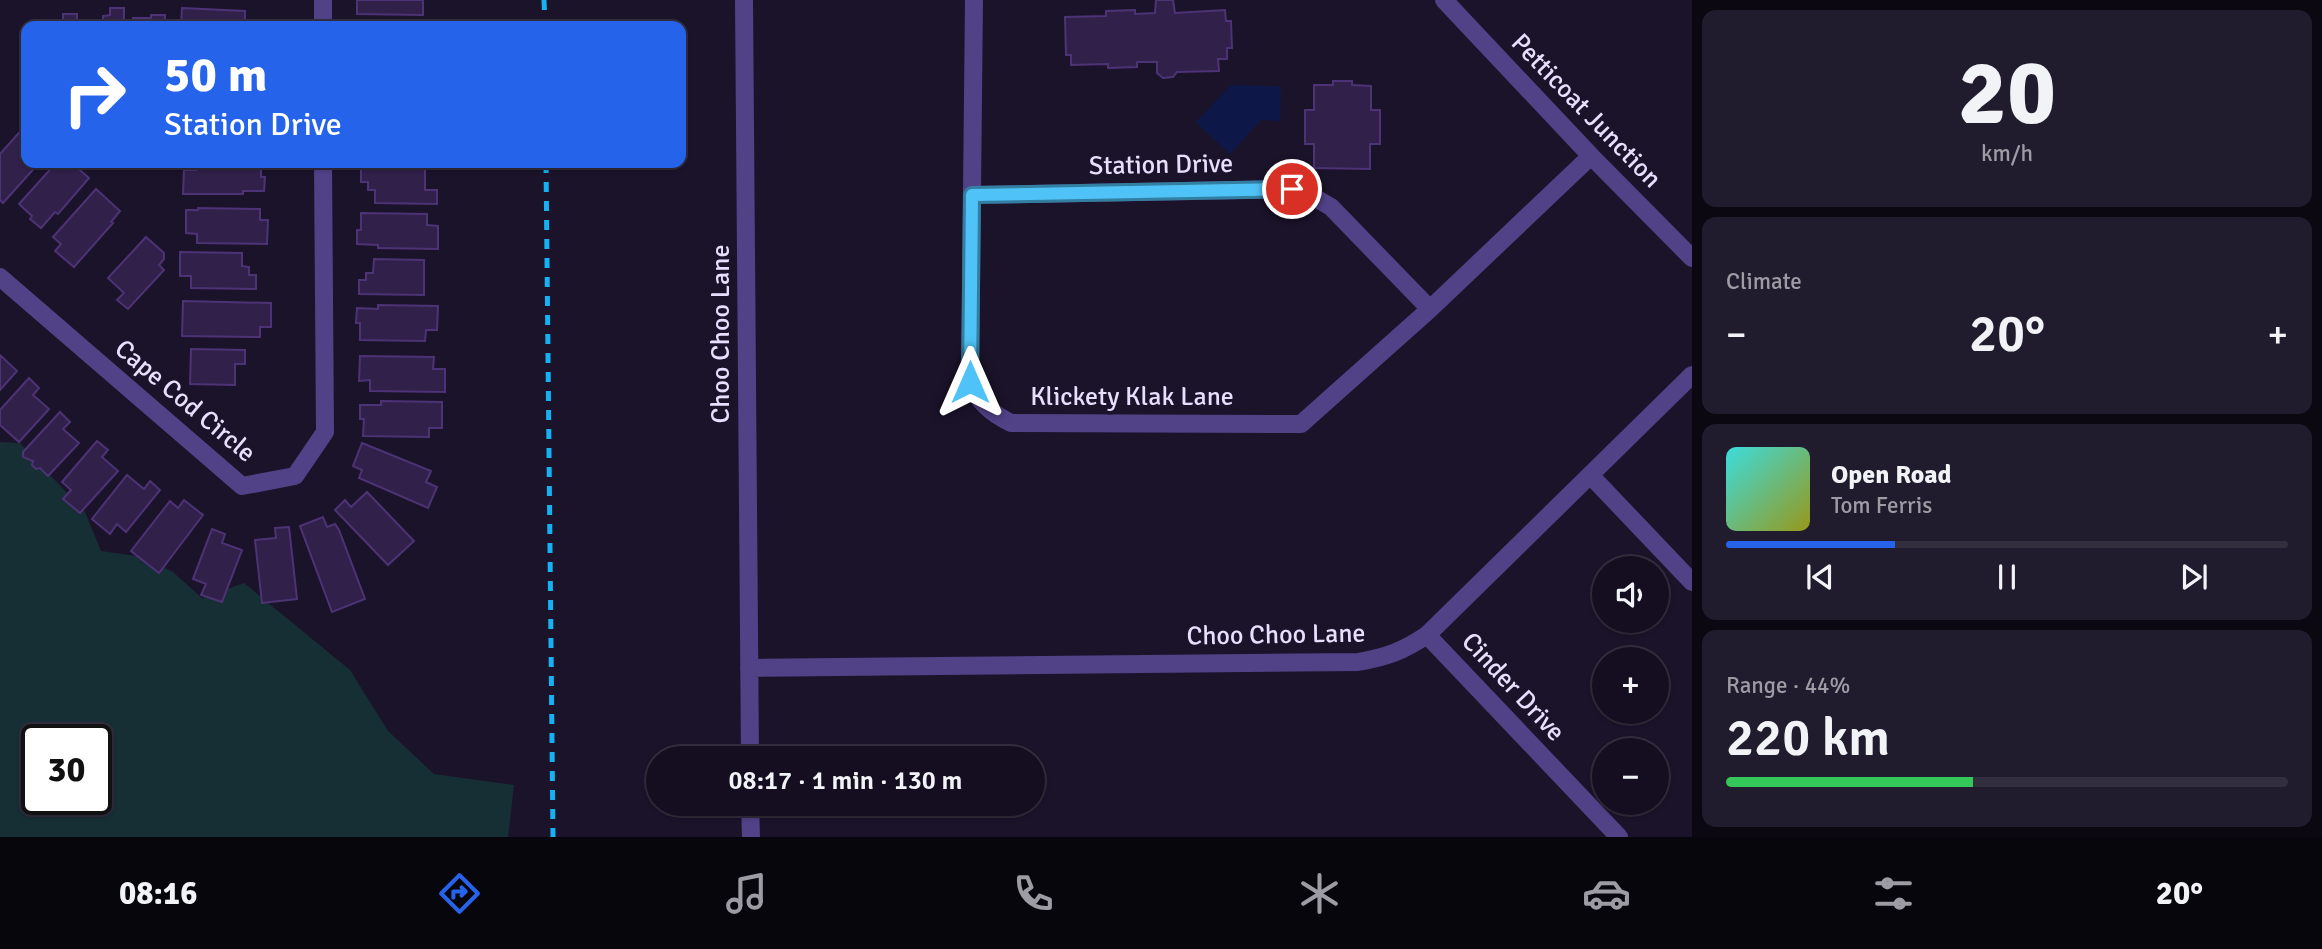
<!DOCTYPE html>
<html lang="en">
<head>
<meta charset="utf-8">
<style>
  body { margin:0; font-family:Signika,sans-serif; background:#211c2d; color:#f1f3f6; height:100vh; display:flex; flex-direction:column; font-size:26px; white-space:nowrap }
  * { box-sizing:border-box; margin:0 }
  p { font-size:23px; color:#9d9ca5 }
  .icon { flex:none; width:38px; height:38px; fill:none; stroke:currentColor; stroke-width:2; stroke-linecap:round; stroke-linejoin:round }
  .map { position:relative; flex:1; overflow:hidden }
  .sheet { display:flex; flex-direction:column; gap:10px; padding:10px; background:#0b0812; width:630px }
  .sheet>* { flex:none }
  .banner { position:absolute; left:21px; top:21px; width:665px; height:147px; border-radius:14px; box-shadow:0 2px 5px #0004,0 0 0 2px #332e3e; background:#2563eb; color:#fff; overflow:hidden }
  .tools { position:absolute; left:1592px; top:556px; display:grid; gap:14px }
  .tools a { display:grid; place-items:center; width:77px; height:77px; border-radius:50%; background:#140e20; box-shadow:0 2px 5px #0004,0 0 0 2px #332e3e; font-size:35px }
  .speed { position:absolute; left:21px; top:724px; display:flex; gap:14px; font-size:35px; font-weight:700; text-align:center }
  .speed>* { display:grid; place-content:center; width:91px; height:91px; border-radius:50%; background:#140e20; box-shadow:0 2px 5px #0004,0 0 0 2px #332e3e; line-height:1 }
  .speed .limit { border:4px solid #111; border-radius:10px; background:#fff; color:#111 }
  .pin { position:absolute; display:grid; place-items:center; width:60px; height:60px; color:#fff; margin:-30px; border:4px solid #fff; border-radius:50%; box-shadow:0 2px 7px #0007 }
  .me { position:absolute; width:77px; margin:-38px; rotate:0deg; stroke-linejoin:round; filter:drop-shadow(0 0 5px #0008) }
  .turn { display:flex; align-items:center; gap:24px; height:147px; padding:0 28px; font-size:32px }
  .turn .icon { width:91px; height:91px; stroke-width:2.5 }
  .turn b { display:block; font-size:49px; line-height:60px }
  .big { font-size:52px; font-weight:600; line-height:1.1 }
  .sheet .card { flex:1; display:flex; flex-direction:column; justify-content:center; gap:10px; min-width:0; padding:0 24px; border-radius:14px; background:#211c2d }
  .sheet .dial { align-items:center; gap:0 }
  .dial b { font-size:91px; line-height:1 }
  .song { display:flex; align-items:center; gap:21px }
  .cover { width:84px; height:84px; border-radius:10px; background:linear-gradient(135deg,hsl(180 70% 55%),hsl(60 70% 35%)) }
  .played { height:7px; border-radius:4px; background:linear-gradient(90deg,#2563eb 30%,#332e3e 30%) }
  .keys { display:flex; justify-content:space-around; direction:ltr }
  .heat { display:flex; justify-content:space-between; align-items:center; font-size:38px; direction:ltr }
  .charge { height:10px; border-radius:5px; background:linear-gradient(90deg,#34c759 44%,#332e3e 0) }
  .trip { position:absolute; left:646px; top:746px; width:399px; height:70px; border-radius:35px; background:#140e20; box-shadow:0 2px 5px #0004,0 0 0 2px #332e3e; font-weight:600; line-height:70px; text-align:center }
  .tab-bar { display:flex; height:112px; justify-content:space-around; align-items:center; background:#08060d; color:#9d9ca5 }
  .tab-bar .icon { width:49px; height:49px }
  .tab-bar .current { color:#2563eb }
  .tab-bar b { font-size:32px; color:#f1f3f6 }
  main { display:flex; flex:1; min-height:0 }
  .map>svg:first-child { display:block }
  .green { fill:#162f34; fill-rule:evenodd }
  .water { fill:#0e1848 }
  .building { fill:#31204a; stroke:#4d3375; stroke-width:2 }
  .lines { fill:none; stroke-linecap:round; stroke-linejoin:round }
  .minor { stroke:#514187; stroke-width:18 }
  .rail { stroke:#15b1f2; stroke-width:5; stroke-dasharray:10 9; stroke-linecap:butt }
  .route-casing { stroke:#337fa1; stroke-width:18 }
  .route { stroke:#4fc3f7; stroke-width:12 }
  .labels { text-anchor:middle; dominant-baseline:central; stroke-width:7; stroke-linejoin:round; paint-order:stroke }
  .street-label { font-size:26px; fill:#e8defd; stroke:#1b132a }
</style>
</head>
<body>
<main>
<div class="map">
<svg width="1692" height="837" viewBox="0 0 1692 837">
  <rect width="100%" height="100%" fill="#1b132a"/>
  <!-- green -->
  <path class="green" d="M0,442l20,1 65,69 16,39 42,6 30,15 29,26 42,-15 106,87 38,61 46,43 80,11 -6,52h-508zM37,740h59v60h-59z"/>
  <!-- water -->
  <path class="water" d="M1231,85l50,1 -1,35 -19,-1 -31,34 -34,-32z"/>
  <!-- building -->
  <path class="building" d="M357,0h66v15l-66,-1z
    M1156,0h17l2,13 50,-3 1,11h5l1,27h-5v11h-9l1,12 -42,1 -4,5 -10,1 -6,-5v-11h-20v5l-29,1v-4l-37,1v-10h-5l-1,-38 41,-1v-5l29,-1v4l20,-1z
    M110,8h14v18h-35v-4h14v-6l7,-1z
    M182,8l63,3v9h10v6h-74z
    M63,14h14v12h-35v-3h21z
    M151,15h14v11h-32v-8h18z
    M1333,81h19v4l19,1v24h9v34h-10v25l-56,-1v-24h-9v-34h9v-25h19z
    M25,126l1,37h13l-36,40 -3,-3v-46z
    M56,163h16l17,15 -31,36 -3,-2 -14,16 -11,-9 2,-3 -13,-12z
    M196,163h65v14h4l-1,14h-21v3h-60l1,-24h12z
    M361,167l64,2v21h12v14l-62,-1v-13h-7v-8h-7z
    M96,189l24,22 -9,11 2,1 -39,44 -19,-16 6,-7 -8,-7z
    M198,208l62,1v11h8l-1,24 -70,-1v-9l-11,-1v-23h12z
    M361,213l66,1v11l11,1v23l-60,-1v-3l-21,-1v-14h4z
    M146,237l18,16v6l-5,6 5,5 -36,39 -11,-9 7,-7 -16,-15z
    M180,252l62,1v13l7,1v8h7v14l-65,-1v-12h-11z
    M374,259l50,1v35l-65,-1v-14h7v-7h7z
    M183,301l88,2v24h-11v10l-78,-1z
    M378,305l60,1 -1,24h-11l-1,11 -65,-1v-17h-4l1,-15 21,1z
    M191,349l54,1v14h-10v21l-45,-1z
    M0,355l17,16 -17,19z
    M360,356l74,1 -1,12h12v23l-75,-1v-11l-11,1z
    M29,378l10,10 -6,7 16,14 -30,33 -19,-17v-15z
    M381,401l61,1v26h-13v9l-66,-1 1,-17h-4v-14h21z
    M60,412l10,10 -7,7 16,14 -31,33 -8,-8 -4,1 -4,-4 1,-4 -10,-4v-5z
    M97,441l11,9 -6,7 16,14 -38,42 -17,-14 8,-9 -9,-8z
    M362,443l69,28 -5,11 11,5 -9,21 -69,-30 3,-8 -9,-4z
    M127,475l17,14 6,-8 10,9 -34,42 -9,-8 -7,10 -18,-15z
    M367,492l47,49 -26,24 -53,-55 10,-10 6,7z
    M184,500l19,15 -44,58 -28,-22 39,-50 8,7z
    M323,517l4,10 8,-3 4,6 26,69 -33,13 -32,-86z
    M289,527l8,72 -35,4 -7,-63 21,-2 -1,-10z
    M212,529l13,5 -3,9 20,7 -20,52 -21,-7 5,-11 -13,-5z"/>
  <g class="lines">
    <!-- minor -->
    <path class="minor" d="M323,0v26
      M744,0l6,758
      M974,0l-4,382c8,20 21,31 41,41l290,1 129,-115 161,-153
      M1444,0l147,156 101,102
      M972,195l320,-6 20,7 19,11 99,102
      M0,277l242,209 53,-10 30,-44 -2,-269
      M1591,476l101,106
      M1427,635l192,202
      M749,668l609,-6c29,-5 45,-11 69,-27l265,-260
      M750,803l1,34"/>
    <!-- rail -->
    <path class="rail" d="M544,0l1,26
      M546,163l7,674"/>
  </g>
  <g class="lines">
    <defs>
      <path id="route" d="M970,382l2,-187 320,-6"/>
    </defs>
    <!-- route casing -->
    <use href="#route" class="route-casing"/>
    <!-- route -->
    <use href="#route" class="route"/>
  </g>
  <g class="labels">
    <!-- street labels -->
    <g class="street-label">
      <text transform="translate(1586 111) rotate(46)">Petticoat Junction</text>
      <text transform="translate(1161 165) rotate(-1)">Station Drive</text>
      <text transform="translate(721 334) rotate(-90)">Choo Choo Lane</text>
      <text x="1132" y="397">Klickety Klak Lane</text>
      <text transform="translate(185 401) rotate(40)">Cape Cod Circle</text>
      <text transform="translate(1276 635) rotate(-1)">Choo Choo Lane</text>
      <text transform="translate(1513 687) rotate(47)">Cinder Drive</text>
    </g>
  </g>
</svg>
<div class="tools">
<a><svg class="icon" aria-label="sound" viewBox="0 0 24 24"><path d="M4 9h4l5-4v14l-5-4H4zM17 9q2 3 0 6"/></svg></a>
<a>+</a>
<a>−</a>
</div>
<div class="speed"><div class="limit">30</div></div>
<div class="pin" style="left:1292px;top:189px;background:#d93025"><svg class="icon" aria-label="arrive" viewBox="0 0 24 24"><path d="M6 21V4h12l-3 4 3 4H6"/></svg></div>
<svg class="me" style="left:970px;top:382px" viewBox="-20 -20 40 40"><path d="M0-17L14 15 0 8-14 15z" fill="#4fc3f7" stroke="#fff" stroke-width="4"/></svg>
<div class="trip">08:17 · 1 min · 130 m</div>
<div class="banner">
<div class="turn"><svg class="icon" aria-label="right" viewBox="0 0 24 24"><path d="M7 20v-9h11M14 6l5 5-5 5"/></svg><div><b>50 m</b>Station Drive</div></div>
</div>
</div>
<section class="sheet">
<div class="card dial"><b>20</b><p>km/h</p></div>
<div class="card"><p>Climate</p>
<div class="heat"><a>−</a><b class="big">20°</b><a>+</a></div>
</div>
<div class="card">
<div class="song"><i class="cover"></i><div><b>Open Road</b><p>Tom Ferris</p></div></div>
<div class="played"></div>
<div class="keys"><svg class="icon" aria-label="previous" viewBox="0 0 24 24"><path d="M18 5L8 12l10 7zM5 5v14"/></svg><svg class="icon" aria-label="pause" viewBox="0 0 24 24"><path d="M8 5v14M16 5v14"/></svg><svg class="icon" aria-label="next" viewBox="0 0 24 24"><path d="M6 5l10 7-10 7zM19 5v14"/></svg></div>
</div>
<div class="card"><p>Range · 44%</p><b class="big">220 km</b><div class="charge"></div></div>
</section>
</main>
<nav class="tab-bar">
<b>08:16</b>
<svg class="icon current" aria-label="directions" viewBox="0 0 24 24"><path d="M12 3l9 9-9 9-9-9zM9 14v-3h6M13 9l2 2-2 2"/></svg>
<svg class="icon" aria-label="music" viewBox="0 0 24 24"><path d="M9 18V5l10-2v13"/><circle cx="6" cy="18" r="3"/><circle cx="16" cy="16" r="3"/></svg>
<svg class="icon" aria-label="phone" viewBox="0 0 24 24"><path d="M5 4h4l2 5-3 2q2 4 5 5l2-3 5 2v4C11 20 4 13 5 4z"/></svg>
<svg class="icon" aria-label="climate" viewBox="0 0 24 24"><path d="M12 3v18M4 7l16 10M4 17L20 7"/></svg>
<svg class="icon" aria-label="car" viewBox="0 0 24 24"><path d="M5 17H2v-5l4-1 3-4h7l3 4 3 1v5h-3M9 17h6M6 11h13"/><circle cx="7" cy="17" r="2"/><circle cx="17" cy="17" r="2"/></svg>
<svg class="icon" aria-label="filters" viewBox="0 0 24 24"><path d="M4 7h16M4 17h16"/><circle cx="9" cy="7" r="2"/><circle cx="15" cy="17" r="2"/></svg>
<b>20°</b>
</nav>
</body>
</html>
